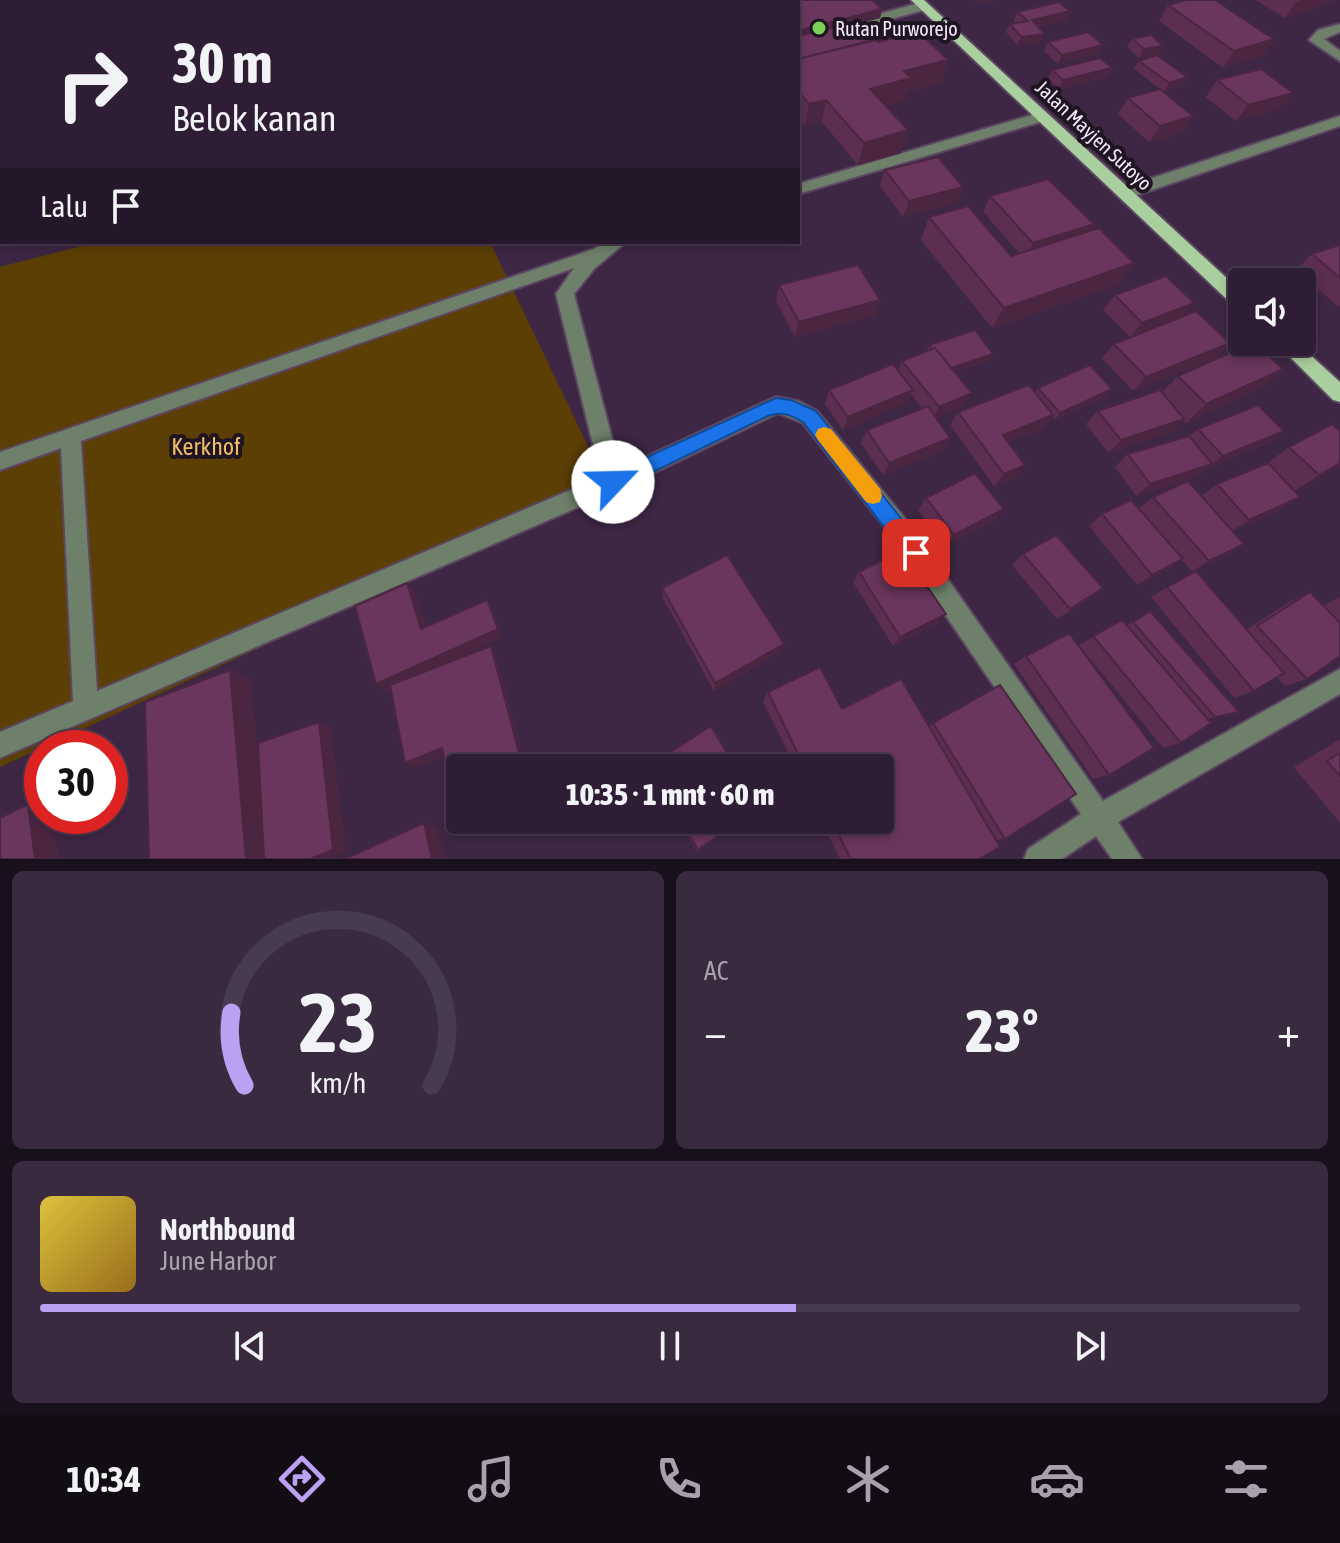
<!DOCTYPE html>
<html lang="id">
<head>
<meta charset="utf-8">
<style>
  body { margin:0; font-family:"Asap Condensed",sans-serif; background:#3a2a40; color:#f1f3f6; height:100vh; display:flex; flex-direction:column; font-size:30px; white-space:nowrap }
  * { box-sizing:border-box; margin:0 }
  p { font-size:26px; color:#a7a2ac }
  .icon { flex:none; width:44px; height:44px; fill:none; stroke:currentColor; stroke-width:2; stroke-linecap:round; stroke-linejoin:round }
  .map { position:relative; height:859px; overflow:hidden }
  .details { display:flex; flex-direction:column; gap:12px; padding:12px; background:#19101d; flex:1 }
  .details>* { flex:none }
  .banner { position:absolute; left:0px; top:0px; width:800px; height:244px; box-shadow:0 4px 12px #0003,0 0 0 2px #493b4f; background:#2e1d34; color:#f1f3f6; overflow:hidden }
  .fabs { position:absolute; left:1228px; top:268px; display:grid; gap:16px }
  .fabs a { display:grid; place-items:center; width:88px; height:88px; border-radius:8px; background:#2e1d34; box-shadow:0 4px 12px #0003,0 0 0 2px #493b4f; font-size:40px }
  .speed { position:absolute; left:24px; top:730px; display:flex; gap:16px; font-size:40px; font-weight:700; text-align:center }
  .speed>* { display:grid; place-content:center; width:104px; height:104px; border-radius:50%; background:#2e1d34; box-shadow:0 4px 12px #0003,0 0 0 2px #493b4f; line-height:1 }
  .speed .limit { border:12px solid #d22; background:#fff; color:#111 }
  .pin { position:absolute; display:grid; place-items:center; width:68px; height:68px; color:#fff; margin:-34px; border-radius:16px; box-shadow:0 4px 12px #0006 }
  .me { position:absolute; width:88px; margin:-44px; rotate:66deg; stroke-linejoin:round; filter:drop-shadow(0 0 6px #0008) }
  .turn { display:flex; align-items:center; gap:28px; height:168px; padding:0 40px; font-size:36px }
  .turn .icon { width:104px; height:104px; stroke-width:2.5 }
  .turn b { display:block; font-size:56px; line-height:68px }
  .then { display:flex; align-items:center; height:76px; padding:0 40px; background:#0003; gap:16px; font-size:30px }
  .big { font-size:60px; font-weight:800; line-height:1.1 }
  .details .card { flex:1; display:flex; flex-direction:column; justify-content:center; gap:12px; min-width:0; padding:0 28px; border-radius:12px; background:#3a2a40 }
  .details .dial { align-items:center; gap:0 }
  .dial svg { height:208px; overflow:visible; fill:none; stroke:#493b4f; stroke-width:7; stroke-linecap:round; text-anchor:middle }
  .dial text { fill:#f1f3f6; stroke:none }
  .song { display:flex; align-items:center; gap:24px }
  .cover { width:96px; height:96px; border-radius:12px; background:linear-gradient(135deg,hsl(50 70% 55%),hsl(40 70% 35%)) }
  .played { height:8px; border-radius:4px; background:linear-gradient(90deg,#bca0f2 60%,#493b4f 60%) }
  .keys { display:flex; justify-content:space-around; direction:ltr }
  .heat { display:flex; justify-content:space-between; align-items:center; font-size:44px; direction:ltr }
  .details .tiles { flex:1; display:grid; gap:12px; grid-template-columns:1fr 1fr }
  .card:last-child { grid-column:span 2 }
  .trip { position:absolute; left:446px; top:754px; width:448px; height:80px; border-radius:8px; background:#2e1d34; box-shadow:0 4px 12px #0003,0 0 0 2px #493b4f; font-weight:800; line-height:80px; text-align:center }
  .tab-bar { display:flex; height:128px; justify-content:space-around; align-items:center; background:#120c15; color:#a7a2ac }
  .tab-bar .icon { width:56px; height:56px }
  .tab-bar .selected { color:#bca0f2 }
  .tab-bar b { font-size:36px; color:#f1f3f6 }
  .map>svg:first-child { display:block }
  .green { fill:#5c3f04 }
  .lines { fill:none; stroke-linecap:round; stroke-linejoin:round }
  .minor-casing { stroke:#5c4662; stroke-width:4 }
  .major-casing { stroke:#5c4662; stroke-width:4 }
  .minor { fill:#6e8069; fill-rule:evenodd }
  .major { fill:#aacf9e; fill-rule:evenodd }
  .wall { fill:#5c2e50 }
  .shaded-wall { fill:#4b2641 }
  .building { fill:#6b365d; stroke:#4b2641; stroke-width:2 }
  .route { fill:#1a73e8; stroke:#114b97; stroke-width:2 }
  .slow { fill:#f59e0b }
  .poi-dot { fill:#79d158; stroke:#1f1522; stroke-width:3 }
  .labels { text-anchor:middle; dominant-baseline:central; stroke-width:8; stroke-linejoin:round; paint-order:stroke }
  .far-poi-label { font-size:20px; fill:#f7e8fb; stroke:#1f1522; text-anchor:start }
  .far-street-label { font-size:20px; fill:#f7e8fb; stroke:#1f1522 }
  .park-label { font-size:24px; fill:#f2bd65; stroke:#1f1522 }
</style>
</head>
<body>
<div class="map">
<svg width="1340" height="859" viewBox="0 0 1340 859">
  <rect width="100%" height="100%" fill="#3e2745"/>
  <!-- green -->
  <path class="green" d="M97,242h393l118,246 -608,279v-500z"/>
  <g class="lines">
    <defs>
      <path id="minor" d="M923,2l6,4 -1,3 -130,35v-8z
        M1340,24v8l-16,7 16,12v10l-31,-21 9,-10z
        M0,49h2l-2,9z
        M1042,112l7,5 -2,3 -249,74v-10z
        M1340,116v10l-209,71 -6,1 -8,-5 2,-4z
        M0,232l2,10h6l-8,2z
        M605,242h21l-32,27 -20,25 46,175 156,-72 22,4 19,10 90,110 196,280 237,-132v25l-222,128 24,37h-30l-16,-23 -34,23h-38l4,-10 53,-35 -190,-279 -88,-112 -25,-10 -158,76 -620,269v-26l73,-31 -12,-253 -61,22v-18l594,-203zM574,268l-18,26 45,183 -504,214 -16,-250z"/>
      <path id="major" d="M911,0h13l318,292v18l-6,-2z
        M1275,342h21l44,40v20l-7,-2z"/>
    </defs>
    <!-- minor casing -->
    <use href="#minor" class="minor-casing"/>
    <!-- major casing -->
    <use href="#major" class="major-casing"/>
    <!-- minor -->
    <use href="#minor" class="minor"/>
    <!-- major -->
    <use href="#major" class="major"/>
  </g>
  <!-- wall -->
  <path class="wall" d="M562,0h310l10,9 -2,9 -27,7 15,17h10l70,18 -8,23 -33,9 -3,9 -19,5 23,24 -7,23 -43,12 -36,-43 -17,5 -7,-9v-116h-235z
    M1256,0h79l-2,2 -48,16z
    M1168,5l106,34 -11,17 -40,12 -64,-47z
    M1070,11l-4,9 -28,6 3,16 -24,3 -11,-13 4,-8 6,-1 -2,-2 3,-9z
    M1132,39l31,7 -5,8 -19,4 -12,-11z
    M1048,42l55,3 -5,8 -40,11 -14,-13z
    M1139,61l42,25 -17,6 -30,-23z
    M1112,68l-5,9 -48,12 -11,-10 4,-9z
    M1217,80l76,13 -13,16 -44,12 -30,-24z
    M1128,98l54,35 -33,9 -31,-28z
    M885,170l71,33 -53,14 -23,-31z
    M990,196l99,35 29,54 -126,43 -71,-88 8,-23 82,39 8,-3 -36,-41z
    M1340,245v61h-3l-40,-37 15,-15z
    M779,285l101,15 -5,15 -80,22 -19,-36z
    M1115,295l66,22 49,26 -15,15 -82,33 -31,-33 12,-14 16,-7 -27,-27z
    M929,345l59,16 -33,11 8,35 -27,11 14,20 -8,13 -59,24 -22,-32 6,-13 55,-22 -11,-14 -5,9 -63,27 -18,-26 4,-14 69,-19 4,-10 24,-10z
    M1283,369l-23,20 -74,34 -3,-3 -13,12 -62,21 -22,-29 12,-13 64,-19 16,-16z
    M1038,388l74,1 -6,7 -52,24 -2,-3 -9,11 -35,14 17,23 -10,12 -21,9 -44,-61 8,-13 77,-19z
    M1198,429l86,2 -18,13 -59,24 -11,9 -60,19 -21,-29 13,-13 61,-18z
    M1289,447l51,18 -46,26 -13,18 -49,22 12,13 -18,11 -34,16 -10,-11 -15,10 -30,15 -48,-59 13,-12 37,-6 14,-11 48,-1 16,-12 51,-21z
    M926,498l78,11 -10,12 -48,25 -28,-36z
    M1023,554l67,44 -33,21 -45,-54z
    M859,572l78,51 -44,23 -40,-64z
    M1167,587l79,43 43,-28 21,-10 13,14 17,-9v59l-33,23 -22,7 -8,-9 -23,14 -20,7 -83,-101z
    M662,588l118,64 -66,39 -51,-93z
    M1150,611l89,101 -31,7 -27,24 -18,5 -84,-103 43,-25 5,5z
    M1026,656l83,119 -16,4 -79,-115z
    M1000,685l5,154 -8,1 -18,19h-139l-19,-39h59v-52h-84l-33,-66 5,-10 160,34z
    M1340,739v84l-46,-56z
    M679,820h62l-44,32z"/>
  <!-- shaded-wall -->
  <path class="shaded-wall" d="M137,0h46l-7,2h-38z
    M237,0h31l-7,2h-23z
    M977,0h20l-22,5z
    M1301,0h34l-2,2 -48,16 11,-16z
    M882,9l-2,9 -82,21v-8z
    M1070,11l-4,9 -37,8 3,-8z
    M0,31h2v19l-2,1z
    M1045,34l-4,8 -24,3 4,-8z
    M1274,39l-11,17 -40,12 11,-17z
    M1103,45l-5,8 -40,11 4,-9z
    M1163,46l-5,8 -19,4 5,-9z
    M948,60l-8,23 -33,9 -3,9 -40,11 6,-23 34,-18z
    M1112,68l-5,9 -48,12 4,-9z
    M1187,77l-6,9 -17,6 5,-9z
    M1293,93l-13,16 -44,12 12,-16z
    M826,100l-4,22 -17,5 4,-23z
    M2,113v20l-2,1v-20z
    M1193,116l-11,17 -33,9 11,-16z
    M908,130l-7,23 -43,12 6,-22z
    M0,186h2v20h-2z
    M963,187l-7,16 -53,14 6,-16z
    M1094,224l-10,15 -59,20 8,-16z
    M1134,263l-16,22 -126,43 12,-20z
    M880,300l-5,15 -80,22 4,-15z
    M1194,303l-13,15 -51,20 12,-15z
    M1230,343l-15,15 -82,33 13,-14z
    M993,354l-5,7 -45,15 4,-7z
    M1283,369l-23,20 -74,34 20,-19z
    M1112,389l-6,7 -52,24 6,-7z
    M913,390l-7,13 -63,27 5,-13z
    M972,393l-9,14 -32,14 8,-14z
    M1053,415l-10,13 -50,20 10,-13z
    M1184,419l-14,13 -62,21 13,-13z
    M1284,431l-18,13 -59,24 16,-12z
    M950,438l-8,13 -59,24 6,-12z
    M1340,463v2l-47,27 26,-17z
    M1212,464l-16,13 -60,19 14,-12z
    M1025,465l-10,12 -21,9 10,-12z
    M1300,497l-19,12 -50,22 18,-11z
    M1004,509l-10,12 -48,25 8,-11z
    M1244,544l-18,11 -34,16 17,-10z
    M1183,559l-16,11 -30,15 15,-10z
    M407,583l8,10 15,45 -9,-9z
    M487,600l6,9 10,28 -117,54 -10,-7z
    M946,614l-9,9 -44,23 7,-9z
    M784,644l-4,8 -66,39 1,-8z
    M491,646l5,9 31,113h-4z
    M230,670l21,11 17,178h-22z
    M319,722l12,6 15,124 -19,7h-17z
    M442,748l8,6 -36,14 -9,-5z
    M28,804l14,2v10h11l6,43h-24z
    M424,823l13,4 8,32h-13z"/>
  <!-- building -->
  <path class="building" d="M34,0h35v2h-41z
    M79,0h33v2h-32z
    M127,0h29v2h-33v-1z
    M464,0h57l2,2h-58z
    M566,0h306l10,9 -84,22v-29h-231z
    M1186,0h29l59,39 -40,12 -66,-46z
    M1059,2l11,9 -38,9 13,14 -24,3 -11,-13 18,-3 -11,-9z
    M0,7h2v24h-2z
    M851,23l18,18 -71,18v-23z
    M919,32l29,28 -44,11 7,7 -41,11 38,41 -44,13 -38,-43 -17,4 -11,-14v-31l78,-19 2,2z
    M1088,32l15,13 -41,10 -14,-13z
    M1151,35l12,11 -19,3 -12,-10z
    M1157,55l30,22 -18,6 -30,-22z
    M1100,58l12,10 -49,12 -11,-10z
    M1261,69l32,24 -45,12 -31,-25z
    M2,84v29l-2,1v-29z
    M1160,89l33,27 -33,10 -32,-28z
    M0,138h2v48h-2z
    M938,157l25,30 -54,14 -24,-31z
    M1048,179l46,45 -61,19 -43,-47z
    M968,206l43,50 88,-28 35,35 -130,45 -75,-91z
    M1340,245v33l-28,-24z
    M858,265l22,35 -81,22 -20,-37z
    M1166,276l28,27 -52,20 -27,-28z
    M1196,311l34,32 -84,34 -32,-33z
    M975,330l18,24 -42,14 -16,-20 -3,1 -3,-4z
    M1254,342l29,27 -77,35 -28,-28z
    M935,348l37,45 -33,14 -37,-46z
    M893,364l20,26 -65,27 -19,-27z
    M1090,365l22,24 -52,24 -22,-25z
    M1029,385l24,30 -50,20 22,30 -21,9 -46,-62z
    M1160,390l24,29 -63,21 -23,-29z
    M1258,405l26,26 -61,25 -25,-27z
    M928,406l22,32 -61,25 -22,-33z
    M1332,424l8,7v32l-21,12 -30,-28z
    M1189,436l23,28 -62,20 -22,-30z
    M1268,463l32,34 -51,23 -32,-36z
    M975,473l29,36 -50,26 -28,-37z
    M1188,481l56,63 -35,17 -56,-64z
    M1131,500l52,59 -31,16 -50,-61z
    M1056,535l47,53 -33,21 -47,-55z
    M902,550l44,64 -46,23 -41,-65z
    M727,555l57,89 -69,39 -53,-95z
    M1196,571l88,102 -30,18 -87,-104z
    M407,583l14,46 66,-29 11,29 -122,55 -21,-78z
    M1310,592l30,31v33l-33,23 -50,-53z
    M1150,611l89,101 -24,5 -82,-95z
    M1122,620l89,103 -30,20 -88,-107z
    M1069,633l85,115 -45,27 -83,-119z
    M491,646l32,122h-63v26l-8,3 -10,-49 -37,15 -15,-78z
    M820,667l22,42 59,-30 99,168 -21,12h-128l-20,-39h49v-52h-75l-37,-76z
    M230,670l16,189h-97l-4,-157z
    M1000,685l76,109 -71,45 -72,-116z
    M319,722l14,128 -23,9h-46l-6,-116z
    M711,726l25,42h-84l-1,-3z
    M1340,753v23l-13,-15z
    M28,804l7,55h-35v-41z
    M681,820h59l-42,30z
    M424,823l8,36h-87z"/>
  <!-- route -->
  <path class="route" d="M776,398l15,2 25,11 107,135 3,7 -3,6 -7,3 -7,-3 -106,-137c-12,-7 -21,-11 -35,-6l-148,72 -7,2 -7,-2 -2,-6 2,-6z"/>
  <!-- slow -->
  <path class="slow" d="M824,427l7,2 49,60 2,6 -2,7 -7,2 -7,-2 -48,-62 -3,-5 3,-6z"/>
  <!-- markers -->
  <circle class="poi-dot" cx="819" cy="28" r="8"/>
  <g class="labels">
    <!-- far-poi labels -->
    <g class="far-poi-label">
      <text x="835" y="28">Rutan Purworejo</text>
    </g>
    <!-- far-street labels -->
    <g class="far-street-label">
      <text transform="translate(1094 135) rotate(43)">Jalan Mayjen Sutoyo</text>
    </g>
    <!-- park labels -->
    <g class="park-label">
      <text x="206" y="446">Kerkhof</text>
    </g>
  </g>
</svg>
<div class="fabs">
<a><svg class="icon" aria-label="sound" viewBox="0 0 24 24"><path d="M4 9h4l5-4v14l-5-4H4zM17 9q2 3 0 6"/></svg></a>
</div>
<div class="speed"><div class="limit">30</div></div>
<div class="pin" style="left:916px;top:553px;background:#d93025"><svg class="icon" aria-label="arrive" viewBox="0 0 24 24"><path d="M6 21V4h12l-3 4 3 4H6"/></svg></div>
<svg class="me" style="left:613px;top:482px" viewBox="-20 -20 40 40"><circle r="19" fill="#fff"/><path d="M0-13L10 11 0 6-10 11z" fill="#1a73e8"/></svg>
<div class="trip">10:35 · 1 mnt · 60 m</div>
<div class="banner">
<div class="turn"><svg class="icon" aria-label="right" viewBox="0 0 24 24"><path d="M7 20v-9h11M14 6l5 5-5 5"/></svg><div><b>30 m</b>Belok kanan</div></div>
<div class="then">Lalu<svg class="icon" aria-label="arrive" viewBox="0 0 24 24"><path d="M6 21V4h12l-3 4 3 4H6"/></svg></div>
</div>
</div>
<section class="details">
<div class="tiles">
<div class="card dial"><svg viewBox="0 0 100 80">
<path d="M14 69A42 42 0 1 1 86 69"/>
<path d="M14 69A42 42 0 0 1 9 41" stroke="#bca0f2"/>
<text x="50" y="56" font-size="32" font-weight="700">23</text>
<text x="50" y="72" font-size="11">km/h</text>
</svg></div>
<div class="card"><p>AC</p>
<div class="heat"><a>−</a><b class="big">23°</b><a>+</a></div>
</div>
<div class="card">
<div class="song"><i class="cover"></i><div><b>Northbound</b><p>June Harbor</p></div></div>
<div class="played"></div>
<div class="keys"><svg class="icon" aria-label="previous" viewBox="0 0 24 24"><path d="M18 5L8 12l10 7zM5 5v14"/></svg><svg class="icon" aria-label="pause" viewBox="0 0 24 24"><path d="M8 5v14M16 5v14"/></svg><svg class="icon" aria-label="next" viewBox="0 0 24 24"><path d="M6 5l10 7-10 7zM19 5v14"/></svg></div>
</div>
</div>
</section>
<nav class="tab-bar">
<b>10:34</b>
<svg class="icon selected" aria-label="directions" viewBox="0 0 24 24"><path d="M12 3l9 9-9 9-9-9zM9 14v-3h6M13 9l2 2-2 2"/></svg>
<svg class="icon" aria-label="music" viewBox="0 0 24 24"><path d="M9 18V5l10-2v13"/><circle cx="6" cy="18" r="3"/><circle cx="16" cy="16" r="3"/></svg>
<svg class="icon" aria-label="phone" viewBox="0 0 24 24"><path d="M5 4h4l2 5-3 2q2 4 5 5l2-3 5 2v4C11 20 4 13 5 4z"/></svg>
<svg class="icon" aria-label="climate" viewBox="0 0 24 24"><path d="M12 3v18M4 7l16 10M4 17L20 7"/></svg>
<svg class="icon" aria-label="car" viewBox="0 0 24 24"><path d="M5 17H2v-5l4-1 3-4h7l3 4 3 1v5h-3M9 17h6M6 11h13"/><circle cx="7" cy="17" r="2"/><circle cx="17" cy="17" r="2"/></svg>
<svg class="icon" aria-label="filters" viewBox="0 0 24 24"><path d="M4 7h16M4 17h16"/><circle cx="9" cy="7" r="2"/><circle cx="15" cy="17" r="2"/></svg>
</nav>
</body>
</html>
